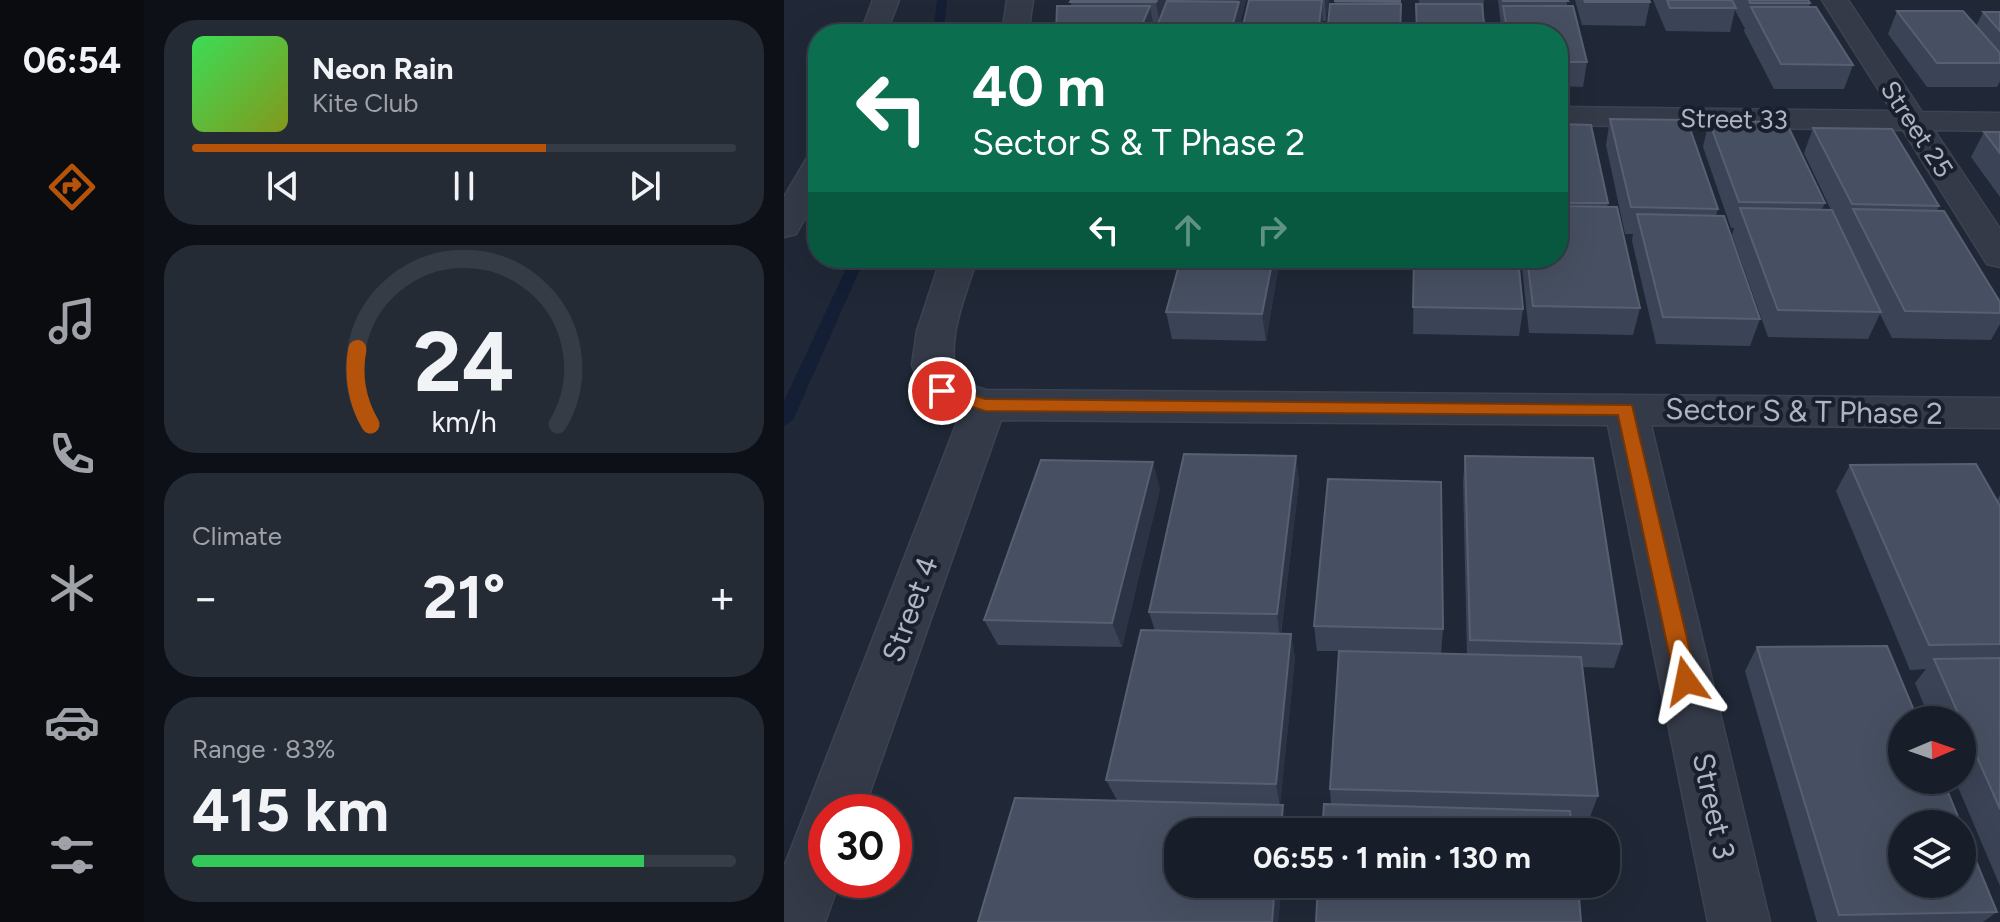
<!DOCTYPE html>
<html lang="en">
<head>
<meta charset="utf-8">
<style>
  body { margin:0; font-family:Figtree,sans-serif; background:#252b35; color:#f1f3f6; height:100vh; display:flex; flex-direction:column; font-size:30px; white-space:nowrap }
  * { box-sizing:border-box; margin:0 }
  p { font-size:26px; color:#9fa2a8 }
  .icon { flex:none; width:44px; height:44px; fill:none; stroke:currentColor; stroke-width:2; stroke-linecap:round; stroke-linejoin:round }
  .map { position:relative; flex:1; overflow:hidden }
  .sheet { display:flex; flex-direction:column; gap:20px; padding:20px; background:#0d1017; width:640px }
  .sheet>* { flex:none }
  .top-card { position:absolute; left:24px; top:24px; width:760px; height:244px; border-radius:32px; box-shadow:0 8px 32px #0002,0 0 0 2px #363c46; background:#0b6e4f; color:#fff; overflow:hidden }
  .needle { width:52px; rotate:88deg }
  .fabs { position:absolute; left:1104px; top:706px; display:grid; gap:16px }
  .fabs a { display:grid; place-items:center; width:88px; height:88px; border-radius:50%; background:#181e29; box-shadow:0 8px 32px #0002,0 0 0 2px #363c46; font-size:40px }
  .speed { position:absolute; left:24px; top:794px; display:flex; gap:16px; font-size:40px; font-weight:700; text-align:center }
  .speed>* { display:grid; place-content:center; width:104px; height:104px; border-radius:50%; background:#181e29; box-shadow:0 8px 32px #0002,0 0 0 2px #363c46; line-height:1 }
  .speed .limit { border:12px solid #d22; background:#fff; color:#111 }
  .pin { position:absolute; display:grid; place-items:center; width:68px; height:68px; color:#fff; margin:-34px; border:4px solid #fff; border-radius:50%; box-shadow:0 2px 8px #0007 }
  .me { position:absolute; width:88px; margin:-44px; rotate:348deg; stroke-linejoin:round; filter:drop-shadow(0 0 6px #0008) }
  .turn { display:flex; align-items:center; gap:28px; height:168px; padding:0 32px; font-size:36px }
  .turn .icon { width:104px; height:104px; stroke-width:2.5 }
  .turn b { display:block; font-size:56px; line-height:68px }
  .lanes { display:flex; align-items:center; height:76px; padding:0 32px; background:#0003; justify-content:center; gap:40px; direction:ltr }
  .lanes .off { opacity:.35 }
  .big { font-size:60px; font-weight:700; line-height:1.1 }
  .sheet .tile { flex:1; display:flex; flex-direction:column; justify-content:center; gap:12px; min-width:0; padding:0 28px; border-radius:32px; background:#252b35 }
  .sheet .dial { align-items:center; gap:0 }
  .dial svg { height:208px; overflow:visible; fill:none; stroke:#363c46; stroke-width:7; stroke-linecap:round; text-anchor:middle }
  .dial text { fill:#f1f3f6; stroke:none }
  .song { display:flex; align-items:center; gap:24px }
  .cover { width:96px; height:96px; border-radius:12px; background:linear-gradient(135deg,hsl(130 70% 55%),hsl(70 70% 35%)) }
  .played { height:8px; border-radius:4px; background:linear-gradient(90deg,#b45309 65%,#363c46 65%) }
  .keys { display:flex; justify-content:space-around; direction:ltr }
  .heat { display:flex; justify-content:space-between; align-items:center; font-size:44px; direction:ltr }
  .charge { height:12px; border-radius:6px; background:linear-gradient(90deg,#34c759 83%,#363c46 0) }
  .trip { position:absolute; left:380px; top:818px; width:456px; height:80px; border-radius:32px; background:#181e29; box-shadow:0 8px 32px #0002,0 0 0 2px #363c46; font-weight:700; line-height:80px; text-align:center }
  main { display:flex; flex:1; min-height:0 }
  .dock { display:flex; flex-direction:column; width:144px; justify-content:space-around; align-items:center; background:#0a0c10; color:#9fa2a8 }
  .dock .icon { width:56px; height:56px }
  .dock .current { color:#b45309 }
  .dock b { font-size:36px; color:#f1f3f6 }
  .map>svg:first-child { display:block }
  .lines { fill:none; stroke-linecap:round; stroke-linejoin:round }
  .stream { fill:#141e34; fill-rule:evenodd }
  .street-casing { stroke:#3d4351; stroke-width:3 }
  .street { fill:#343a47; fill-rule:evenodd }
  .wall { fill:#3b4356 }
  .shaded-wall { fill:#2b3345 }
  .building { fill:#475062; stroke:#575f71; stroke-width:2 }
  .route { fill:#b45309; stroke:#753606; stroke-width:2 }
  .labels { text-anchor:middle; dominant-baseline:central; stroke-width:8; stroke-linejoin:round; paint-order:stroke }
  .far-street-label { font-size:26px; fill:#aeb4c4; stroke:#191f2c }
  .street-label { font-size:30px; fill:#aeb4c4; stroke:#191f2c }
</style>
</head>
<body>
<main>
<nav class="dock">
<b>06:54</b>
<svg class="icon current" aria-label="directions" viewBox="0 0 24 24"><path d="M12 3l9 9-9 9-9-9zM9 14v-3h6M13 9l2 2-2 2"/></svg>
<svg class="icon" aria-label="music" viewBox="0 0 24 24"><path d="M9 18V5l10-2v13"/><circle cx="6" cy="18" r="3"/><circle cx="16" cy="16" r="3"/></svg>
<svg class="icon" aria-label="phone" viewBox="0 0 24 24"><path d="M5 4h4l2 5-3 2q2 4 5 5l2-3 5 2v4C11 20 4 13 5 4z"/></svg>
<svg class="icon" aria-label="climate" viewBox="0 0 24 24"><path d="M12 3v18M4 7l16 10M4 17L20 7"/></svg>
<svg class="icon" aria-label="car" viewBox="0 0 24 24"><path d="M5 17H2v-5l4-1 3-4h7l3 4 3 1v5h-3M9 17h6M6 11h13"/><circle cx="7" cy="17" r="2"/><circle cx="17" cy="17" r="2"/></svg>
<svg class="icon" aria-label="filters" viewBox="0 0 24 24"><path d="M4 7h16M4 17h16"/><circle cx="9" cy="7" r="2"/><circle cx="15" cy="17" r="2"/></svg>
</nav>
<section class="sheet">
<div class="tile">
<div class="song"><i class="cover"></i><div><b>Neon Rain</b><p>Kite Club</p></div></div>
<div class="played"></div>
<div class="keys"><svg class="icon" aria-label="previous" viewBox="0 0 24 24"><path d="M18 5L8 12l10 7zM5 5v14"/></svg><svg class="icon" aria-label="pause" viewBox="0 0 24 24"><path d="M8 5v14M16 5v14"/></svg><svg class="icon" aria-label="next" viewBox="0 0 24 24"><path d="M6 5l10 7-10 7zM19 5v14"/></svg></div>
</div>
<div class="tile dial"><svg viewBox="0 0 100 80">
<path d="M14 69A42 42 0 1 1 86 69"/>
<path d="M14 69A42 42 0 0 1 9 40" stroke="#b45309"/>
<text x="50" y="56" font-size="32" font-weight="700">24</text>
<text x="50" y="72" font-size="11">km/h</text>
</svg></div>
<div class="tile"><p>Climate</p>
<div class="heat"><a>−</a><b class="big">21°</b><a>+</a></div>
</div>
<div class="tile"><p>Range · 83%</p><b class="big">415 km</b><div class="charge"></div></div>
</section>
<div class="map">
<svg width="1216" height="922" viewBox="0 0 1216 922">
  <rect width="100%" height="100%" fill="#202837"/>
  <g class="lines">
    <!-- stream -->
    <path class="stream" d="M153,0h10l-4,34h-10z
      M67,258h14l-72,162 -9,6v-25z"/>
    <defs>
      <path id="street" d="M89,0h26l-13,34h-26z
        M223,0h26l-5,34h-26z
        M1038,0h26l74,112 78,1v18l-66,-1 66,99v38l-13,-3 -84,-134 -345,-5v-18l334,4z
        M34,155v40l-22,39 -12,3v-40l23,-39z
        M157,258h36c-11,38 -34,85 -18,124l27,8 1014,8v30l-349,-3 119,497h-62l-100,-497 -607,-5 -138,392h-37v68h14l-15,42h-41v-55l177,-455 -34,-11 -15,-36 5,-34z"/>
    </defs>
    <!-- street casing -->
    <use href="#street" class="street-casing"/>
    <!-- street -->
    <use href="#street" class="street"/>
  </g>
  <!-- wall -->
  <path class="wall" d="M287,0l102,1v-1h73l-5,19 1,6 -3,9h-85l4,-8h-5l1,3 -2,5h-96l15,-28z
    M465,0h80l-3,21h-3z
    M551,0h65v34l-65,-30z
    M635,0h65l-1,16 2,18h-69v-30h3z
    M714,0h69v6l20,56 -4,25 -25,-1v-52h-56z
    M791,0h74l1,2 -5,24 -63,-1z
    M869,0h155l2,3 -1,4 44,58 -9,24h-70l-30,-58 1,-4h-1l-9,-17 -5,22 -64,-1z
    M1113,11l79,15 7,-14h17v69l-3,6h-70l-39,-53z
    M826,119l108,90 -2,7 44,103 -10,27 -94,-2 -24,-103 1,-7h-8l-19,-89z
    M925,121l116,82 -3,6 9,1 -27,-57 9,-25 126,78 -2,5 63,91v22l-9,16 -99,-2 -12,-24 -12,25 -100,-2 -36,-102 2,-7h-3l-28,-81z
    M774,124l50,79 -1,4 33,101 -7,27 -104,-2 -8,-75h37z
    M1200,132h16v65l-29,-40z
    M496,258l-14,83 -94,-2 -6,-27z
    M630,258l109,51 -4,27 -106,-2z
    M512,456l3,26 -18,152h10l4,24 -15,146 7,22 -109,58h104l-4,38h-300l139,-122 -11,-20 49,-149 -6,-19z
    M681,456l157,188 -8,24 -31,-1 15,129 -8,21 -259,-13 -1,-15 9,-138h-22l-3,-25 129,3 -2,25h26l-4,-172z
    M1066,465l147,35 3,-5v391l-45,-106h7v-60h-32l-15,-37 11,-14 -16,1 -74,-179z
    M376,489l-38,158 -124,-2 -14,-25z
    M973,647l240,265 -14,10h-166l-72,-251z"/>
  <!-- shaded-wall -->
  <path class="shaded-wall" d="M373,0h12l-9,26 -4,-24z
    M454,0h8l-5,19 1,6 -3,9h-9l8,-31z
    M538,0l1,24 -1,10h-4z
    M541,0h4l-3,21z
    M366,6l4,23 -2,5h-14z
    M489,258h7l-14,83 -4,-27z
    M512,456l3,26 -19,157 -3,-25z
    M369,462l7,27 -38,158 -10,-24z
    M507,634l4,24 -15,148 -4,-22z
    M499,805l4,21v6h-7z
    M491,884h7l-4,38h-6z"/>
  <!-- building -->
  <path class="building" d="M287,0h86l-1,2h-86z
    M465,0h73l-4,34h-77z
    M551,0h65v2l-65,-1z
    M719,0h64l1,1h-65z
    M800,0h65l1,2h-65z
    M883,0h65l4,8h-66z
    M965,0h59l2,3h-60z
    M383,1l72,1 -9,32h-76z
    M546,4h71l-1,30h-73z
    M632,4h66l3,30h-68z
    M273,6h93l-12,28h-82z
    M719,6h70l14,56h-29v-28h-50z
    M967,7h65l37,58 -72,-1z
    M1113,11h66l37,42v10h-63z
    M1199,12h17v19z
    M826,119l77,1 31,89 -87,-2z
    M925,121l77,1 39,81 -86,-1z
    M774,124l33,1 17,78h-50z
    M1029,128l79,1 47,77 -87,-2z
    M1200,132h16v21z
    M774,206l59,1 23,101 -107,-2 -6,-48h31z
    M956,208l92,2 49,102 -103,-2z
    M1069,209l91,2 56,91v11l-95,-2z
    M853,214l87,2 36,103 -97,-2z
    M397,258h92l-11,56 -96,-2z
    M630,258h104l5,51 -110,-2z
    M400,454l112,2 -19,158 -128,-2z
    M681,456l128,2 29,186 -152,-4z
    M257,460l112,2 -41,161 -128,-3z
    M1192,464l24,42v138l-71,1 -79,-180z
    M544,479l113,3 2,147 -129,-3z
    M357,630l150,4 -15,150 -170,-4z
    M1103,646l31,74h-16v60h41l18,44h-59v60h60v-57l35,85 -158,3 -82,-268z
    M555,651l242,6 17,139 -268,-7z
    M1216,658v151l-38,-86v-3h-1l-27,-61z
    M231,798l268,7 -3,27h-102v52h97l-3,38h-294z
    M540,804l246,7 2,21h-250z
    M534,884h260l3,38h-265z"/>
  <!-- route -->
  <path class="route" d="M158,385l43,14 647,6 65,276 -3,7 -8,3 -8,-3 -3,-7 -57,-266 -633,-4 -49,-16 -3,-4z"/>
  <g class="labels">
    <!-- far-street labels -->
    <g class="far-street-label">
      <text transform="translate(950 119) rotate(1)">Street 33</text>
      <text transform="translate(1133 129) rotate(57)">Street 25</text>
    </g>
    <!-- street labels -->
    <g class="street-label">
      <text transform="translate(1020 411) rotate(1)">Sector S &amp; T Phase 2</text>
      <text transform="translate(126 609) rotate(-70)">Street 4</text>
      <text transform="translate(930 806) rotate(78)">Street 3</text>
    </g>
  </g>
</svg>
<div class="fabs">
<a><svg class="needle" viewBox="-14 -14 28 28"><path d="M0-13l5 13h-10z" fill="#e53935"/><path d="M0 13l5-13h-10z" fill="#9fa2a8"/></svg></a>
<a><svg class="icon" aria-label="layers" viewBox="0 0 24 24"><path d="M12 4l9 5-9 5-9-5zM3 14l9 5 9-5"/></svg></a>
</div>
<div class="speed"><div class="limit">30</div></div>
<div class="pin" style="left:158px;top:391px;background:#d93025"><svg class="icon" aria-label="arrive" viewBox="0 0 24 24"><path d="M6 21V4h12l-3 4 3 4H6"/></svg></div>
<svg class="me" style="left:902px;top:681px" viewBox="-20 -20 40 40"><path d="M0-17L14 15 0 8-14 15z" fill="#b45309" stroke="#fff" stroke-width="4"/></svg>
<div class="trip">06:55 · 1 min · 130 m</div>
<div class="top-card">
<div class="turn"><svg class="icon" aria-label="left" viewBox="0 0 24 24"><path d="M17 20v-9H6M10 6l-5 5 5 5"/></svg><div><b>40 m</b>Sector S &amp; T Phase 2</div></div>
<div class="lanes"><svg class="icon" aria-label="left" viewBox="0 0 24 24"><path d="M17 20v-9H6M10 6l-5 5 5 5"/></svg><svg class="icon off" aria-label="ahead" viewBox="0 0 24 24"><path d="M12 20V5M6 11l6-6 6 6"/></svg><svg class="icon off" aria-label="right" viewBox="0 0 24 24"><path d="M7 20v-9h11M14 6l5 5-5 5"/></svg></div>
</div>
</div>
</main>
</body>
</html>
